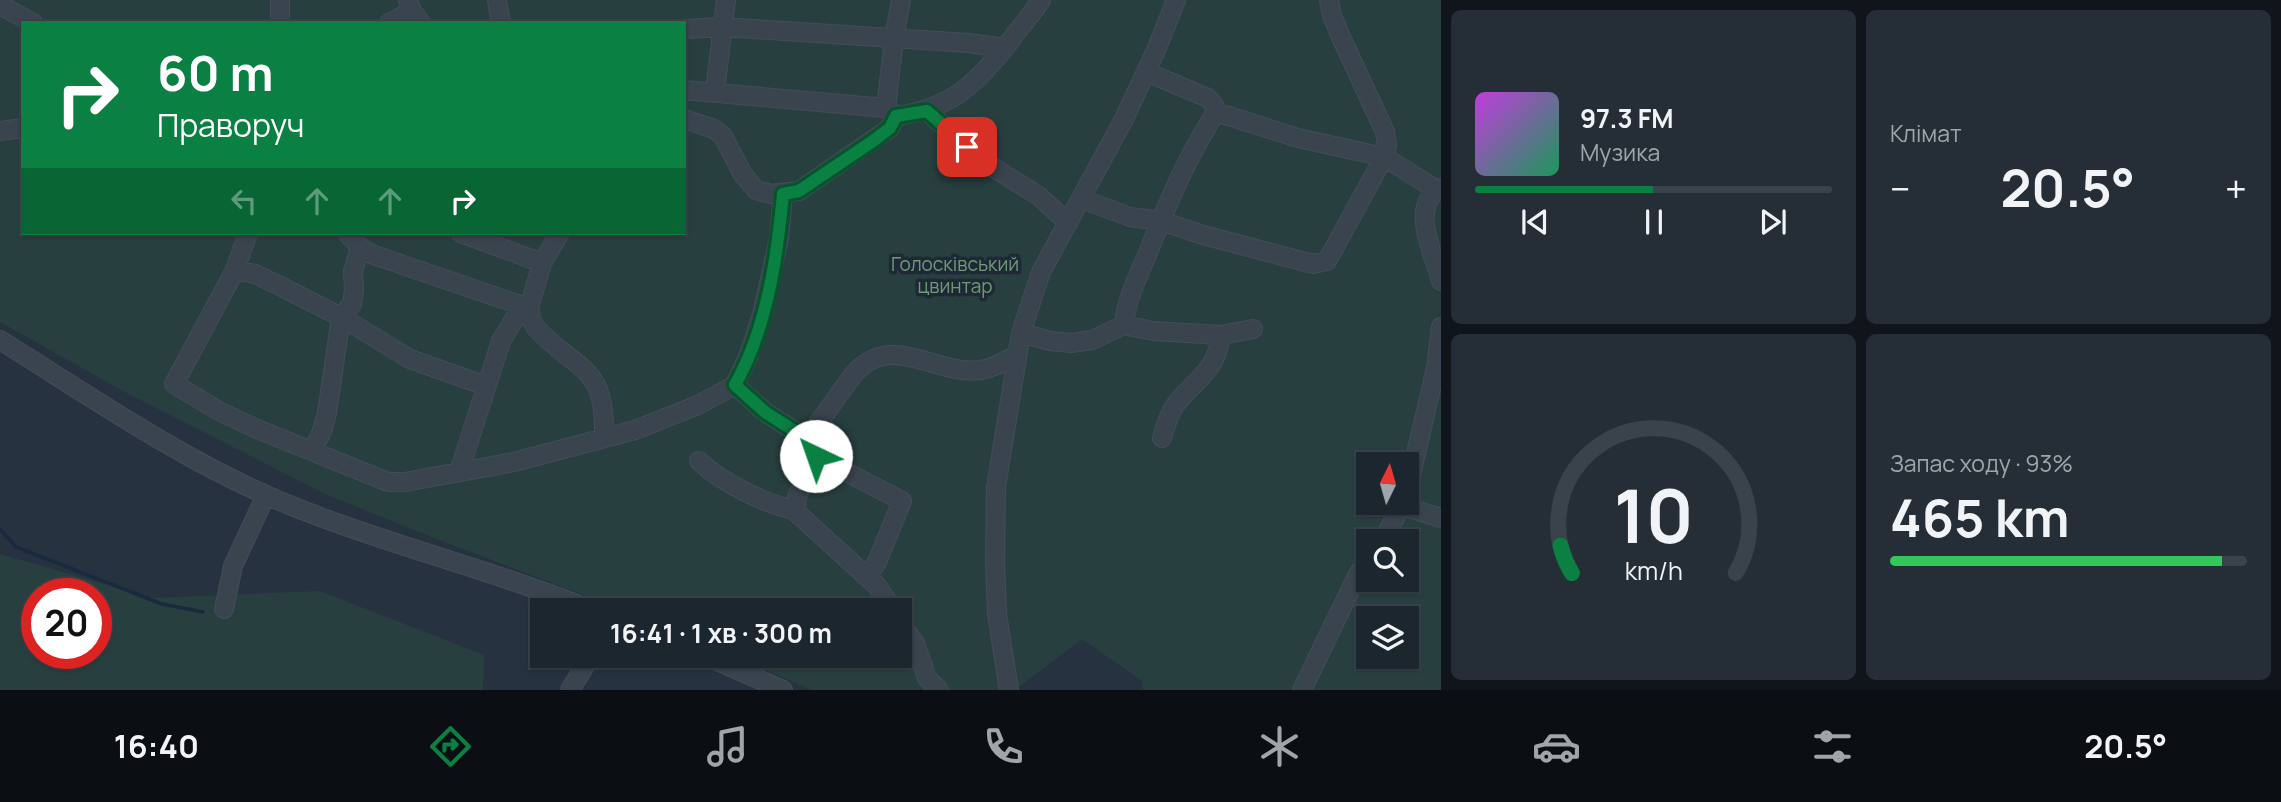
<!DOCTYPE html>
<html lang="uk">
<head>
<meta charset="utf-8">
<style>
  body { margin:0; font-family:Manrope,sans-serif; background:#252e37; color:#f1f3f6; height:100vh; display:flex; flex-direction:column; font-size:26px; white-space:nowrap }
  * { box-sizing:border-box; margin:0 }
  p { font-size:23px; color:#a0a5aa }
  .icon { flex:none; width:38px; height:38px; fill:none; stroke:currentColor; stroke-width:2; stroke-linecap:round; stroke-linejoin:round }
  .map { position:relative; flex:1; overflow:hidden }
  .drawer { display:flex; flex-direction:column; gap:10px; padding:10px; background:#0f151a; width:840px }
  .drawer>* { flex:none }
  .hud { position:absolute; left:21px; top:21px; width:665px; height:214px; border-radius:0px; box-shadow:0 2px 5px #0004,0 0 0 2px #3a434b; background:#0b8043; color:#fff; overflow:hidden }
  .needle { width:46px; rotate:5deg }
  .fabs { position:absolute; left:1356px; top:452px; display:grid; gap:14px }
  .fabs a { display:grid; place-items:center; width:63px; height:63px; border-radius:0px; background:#1c262f; box-shadow:0 2px 5px #0004,0 0 0 2px #3a434b; font-size:35px }
  .speed { position:absolute; left:21px; top:578px; display:flex; gap:14px; font-size:35px; font-weight:700; text-align:center }
  .speed>* { display:grid; place-content:center; width:91px; height:91px; border-radius:50%; background:#1c262f; box-shadow:0 2px 5px #0004,0 0 0 2px #3a434b; line-height:1 }
  .speed .limit { border:10px solid #d22; background:#fff; color:#111 }
  .pin { position:absolute; display:grid; place-items:center; width:60px; height:60px; color:#fff; margin:-30px; border-radius:14px; box-shadow:0 4px 10px #0006 }
  .me { position:absolute; width:77px; margin:-38px; rotate:318deg; stroke-linejoin:round; filter:drop-shadow(0 0 5px #0008) }
  .turn { display:flex; align-items:center; gap:24px; height:147px; padding:0 21px; font-size:32px }
  .turn .icon { width:91px; height:91px; stroke-width:2.5 }
  .turn b { display:block; font-size:49px; line-height:60px }
  .lanes { display:flex; align-items:center; height:66px; padding:0 21px; background:#0003; justify-content:center; gap:35px; direction:ltr }
  .lanes .off { opacity:.35 }
  .big { font-size:52px; font-weight:700; line-height:1.1 }
  .drawer .card { flex:1; display:flex; flex-direction:column; justify-content:center; gap:10px; min-width:0; padding:0 24px; border-radius:10px; background:#252e37 }
  .drawer .dial { align-items:center; gap:0 }
  .dial svg { height:182px; overflow:visible; fill:none; stroke:#3a434b; stroke-width:7; stroke-linecap:round; text-anchor:middle }
  .dial text { fill:#f1f3f6; stroke:none }
  .song { display:flex; align-items:center; gap:21px }
  .cover { width:84px; height:84px; border-radius:10px; background:linear-gradient(135deg,hsl(290 70% 55%),hsl(150 70% 35%)) }
  .played { height:7px; border-radius:4px; background:linear-gradient(90deg,#0b8043 50%,#3a434b 50%) }
  .keys { display:flex; justify-content:space-around; direction:ltr }
  .heat { display:flex; justify-content:space-between; align-items:center; font-size:38px; direction:ltr }
  .charge { height:10px; border-radius:5px; background:linear-gradient(90deg,#34c759 93%,#3a434b 0) }
  .drawer .tiles { flex:1; display:grid; gap:10px; grid-template-columns:repeat(2,1fr) }
  .trip { position:absolute; left:530px; top:598px; width:382px; height:70px; border-radius:0px; background:#1c262f; box-shadow:0 2px 5px #0004,0 0 0 2px #3a434b; font-weight:700; line-height:70px; text-align:center }
  .tab-bar { display:flex; height:112px; justify-content:space-around; align-items:center; background:#0b0f13; color:#a0a5aa }
  .tab-bar .icon { width:49px; height:49px }
  .tab-bar .active { color:#0b8043 }
  .tab-bar b { font-size:32px; color:#f1f3f6 }
  main { display:flex; flex:1; min-height:0 }
  .map>svg:first-child { display:block }
  .green { fill:#283f40; fill-rule:evenodd }
  .lines { fill:none; stroke-linecap:round; stroke-linejoin:round }
  .stream { stroke:#19293e; stroke-width:3.5 }
  .minor-casing { stroke:#434d59; stroke-width:20 }
  .minor { stroke:#3a444f; stroke-width:18 }
  .route-casing { stroke:#07532c; stroke-width:18 }
  .route { stroke:#0b8043; stroke-width:12 }
  .labels { text-anchor:middle; dominant-baseline:central; stroke-width:7; stroke-linejoin:round; paint-order:stroke }
  .park-label { font-size:19px; fill:#6e9a76; stroke:#1f2935 }
</style>
</head>
<body>
<main>
<div class="map">
<svg width="1441" height="690" viewBox="0 0 1441 690">
  <rect width="100%" height="100%" fill="#26323f"/>
  <!-- green -->
  <path class="green" d="M0,0h1441v690h-298l-1,-9 -60,-42 -67,51h-203l-79,-34h167v-45h-275l-209,-80 -91,-37 -202,-103 -123,-69zM23,23h661v210h-661zM1368,464h39v38h-39zM1368,541h39v38h-39zM1368,618h39v38h-39z
    M0,554l154,44 166,-7 164,64 -1,35h-483zM37,593h59v60h-59z"/>
  <g class="lines">
    <!-- stream -->
    <path class="stream" d="M0,529l16,18 146,57 41,8"/>
    <defs>
      <path id="minor" d="M280,0v23
        M408,0l4,11 9,12
        M497,0l4,23
        M0,5l33,18
        M389,23l23,-12
        M684,29l39,-2 245,16 37,5
        M1146,72l62,26 6,7 2,7 82,26 86,19 53,33
        M684,90l202,18 10,8c56,-7 82,-34 115,-76 10,-14 21,-26 30,-40
        M715,91l11,-91
        M886,108l8,-69 7,-39
        M927,111l40,36 27,21 45,28 29,27
        M684,119l30,10 9,7 19,37 14,17 15,4 28,-3 91,-63 6,-12
        M0,131l23,-3
        M1441,188c-33,17 -7,67 0,93
        M1082,199l48,18 31,4 42,14 110,29 14,-3 57,-104 3,-11 -2,-14 -45,-97 -8,-20 -3,-15
        M248,233l-13,37 -61,114 45,27 38,18 131,53h17l109,-20 121,-32 63,-25 37,-20 14,-30 14,-44 16,-73 4,-44
        M347,233l13,14 11,7 158,54 2,11 5,9c41,44 70,36 68,108
        M461,233l81,30
        M235,270l20,4 25,12 61,31 69,42 76,27
        M1124,325c2,-25 14,-49 24,-72 19,-49 39,-96 68,-141
        M1021,333l29,8 21,2 21,-3 32,-15 29,6 68,4 32,-6
        M0,340c93,58 185,122 287,164 100,41 207,66 307,107
        M735,385l30,27 42,27 46,-64c39,-45 81,1 128,-5 13,-2 24,-9 35,-15
        M1162,438c3,-10 6,-22 12,-31 19,-28 42,-32 47,-72
        M807,439l9,17c-4,21 -25,35 -19,57l80,73 17,25
        M313,450l9,-19 5,-18 14,-96 11,-13 2,-14 -1,-19 7,-24
        M816,456l86,45 -25,61 -10,15
        M699,461c22,21 67,44 97,49
        M459,472l42,-131 14,-23 14,-10 13,-45 18,-30
        M1407,492l29,-124 5,-41
        M1402,506l39,12
        M1382,541l22,-39
        M224,609l9,-43 33,-71
        M900,623l15,20 12,35 12,12
        M706,656l77,34
        M570,690l21,-34
        M1009,690l-12,-76 -2,-52 1,-75 25,-154 20,-61 83,-153 33,-71 19,-48
        M1302,690l55,-114 11,-16"/>
    </defs>
    <!-- minor casing -->
    <use href="#minor" class="minor-casing"/>
    <!-- minor -->
    <use href="#minor" class="minor"/>
  </g>
  <g class="lines">
    <defs>
      <path id="route" d="M816,456l-9,-17 -42,-27 -30,-27c32,-57 42,-127 48,-191l16,-3 74,-50 17,-13 6,-12 31,-5 40,36"/>
    </defs>
    <!-- route casing -->
    <use href="#route" class="route-casing"/>
    <!-- route -->
    <use href="#route" class="route"/>
  </g>
  <g class="labels">
    <!-- park labels -->
    <g class="park-label">
      <text x="955" y="264">Голосківський<tspan x="955" dy="22">цвинтар</tspan></text>
    </g>
  </g>
</svg>
<div class="fabs">
<a><svg class="needle" viewBox="-14 -14 28 28"><path d="M0-13l5 13h-10z" fill="#e53935"/><path d="M0 13l5-13h-10z" fill="#a0a5aa"/></svg></a>
<a><svg class="icon" aria-label="search" viewBox="0 0 24 24"><circle cx="10" cy="10" r="6"/><path d="M15 15l6 6"/></svg></a>
<a><svg class="icon" aria-label="layers" viewBox="0 0 24 24"><path d="M12 4l9 5-9 5-9-5zM3 14l9 5 9-5"/></svg></a>
</div>
<div class="speed"><div class="limit">20</div></div>
<div class="pin" style="left:967px;top:147px;background:#d93025"><svg class="icon" aria-label="arrive" viewBox="0 0 24 24"><path d="M6 21V4h12l-3 4 3 4H6"/></svg></div>
<svg class="me" style="left:816px;top:456px" viewBox="-20 -20 40 40"><circle r="19" fill="#fff"/><path d="M0-13L10 11 0 6-10 11z" fill="#0b8043"/></svg>
<div class="trip">16:41 · 1 хв · 300 m</div>
<div class="hud">
<div class="turn"><svg class="icon" aria-label="right" viewBox="0 0 24 24"><path d="M7 20v-9h11M14 6l5 5-5 5"/></svg><div><b>60 m</b>Праворуч</div></div>
<div class="lanes"><svg class="icon off" aria-label="left" viewBox="0 0 24 24"><path d="M17 20v-9H6M10 6l-5 5 5 5"/></svg><svg class="icon off" aria-label="ahead" viewBox="0 0 24 24"><path d="M12 20V5M6 11l6-6 6 6"/></svg><svg class="icon off" aria-label="ahead" viewBox="0 0 24 24"><path d="M12 20V5M6 11l6-6 6 6"/></svg><svg class="icon" aria-label="right" viewBox="0 0 24 24"><path d="M7 20v-9h11M14 6l5 5-5 5"/></svg></div>
</div>
</div>
<section class="drawer">
<div class="tiles">
<div class="card">
<div class="song"><i class="cover"></i><div><b>97.3 FM</b><p>Музика</p></div></div>
<div class="played"></div>
<div class="keys"><svg class="icon" aria-label="previous" viewBox="0 0 24 24"><path d="M18 5L8 12l10 7zM5 5v14"/></svg><svg class="icon" aria-label="pause" viewBox="0 0 24 24"><path d="M8 5v14M16 5v14"/></svg><svg class="icon" aria-label="next" viewBox="0 0 24 24"><path d="M6 5l10 7-10 7zM19 5v14"/></svg></div>
</div>
<div class="card"><p>Клімат</p>
<div class="heat"><a>−</a><b class="big">20.5°</b><a>+</a></div>
</div>
<div class="card dial"><svg viewBox="0 0 100 80">
<path d="M14 69A42 42 0 1 1 86 69"/>
<path d="M14 69A42 42 0 0 1 9 57" stroke="#0b8043"/>
<text x="50" y="56" font-size="32" font-weight="700">10</text>
<text x="50" y="72" font-size="11">km/h</text>
</svg></div>
<div class="card"><p>Запас ходу · 93%</p><b class="big">465 km</b><div class="charge"></div></div>
</div>
</section>
</main>
<nav class="tab-bar">
<b>16:40</b>
<svg class="icon active" aria-label="directions" viewBox="0 0 24 24"><path d="M12 3l9 9-9 9-9-9zM9 14v-3h6M13 9l2 2-2 2"/></svg>
<svg class="icon" aria-label="music" viewBox="0 0 24 24"><path d="M9 18V5l10-2v13"/><circle cx="6" cy="18" r="3"/><circle cx="16" cy="16" r="3"/></svg>
<svg class="icon" aria-label="phone" viewBox="0 0 24 24"><path d="M5 4h4l2 5-3 2q2 4 5 5l2-3 5 2v4C11 20 4 13 5 4z"/></svg>
<svg class="icon" aria-label="climate" viewBox="0 0 24 24"><path d="M12 3v18M4 7l16 10M4 17L20 7"/></svg>
<svg class="icon" aria-label="car" viewBox="0 0 24 24"><path d="M5 17H2v-5l4-1 3-4h7l3 4 3 1v5h-3M9 17h6M6 11h13"/><circle cx="7" cy="17" r="2"/><circle cx="17" cy="17" r="2"/></svg>
<svg class="icon" aria-label="filters" viewBox="0 0 24 24"><path d="M4 7h16M4 17h16"/><circle cx="9" cy="7" r="2"/><circle cx="15" cy="17" r="2"/></svg>
<b>20.5°</b>
</nav>
</body>
</html>
